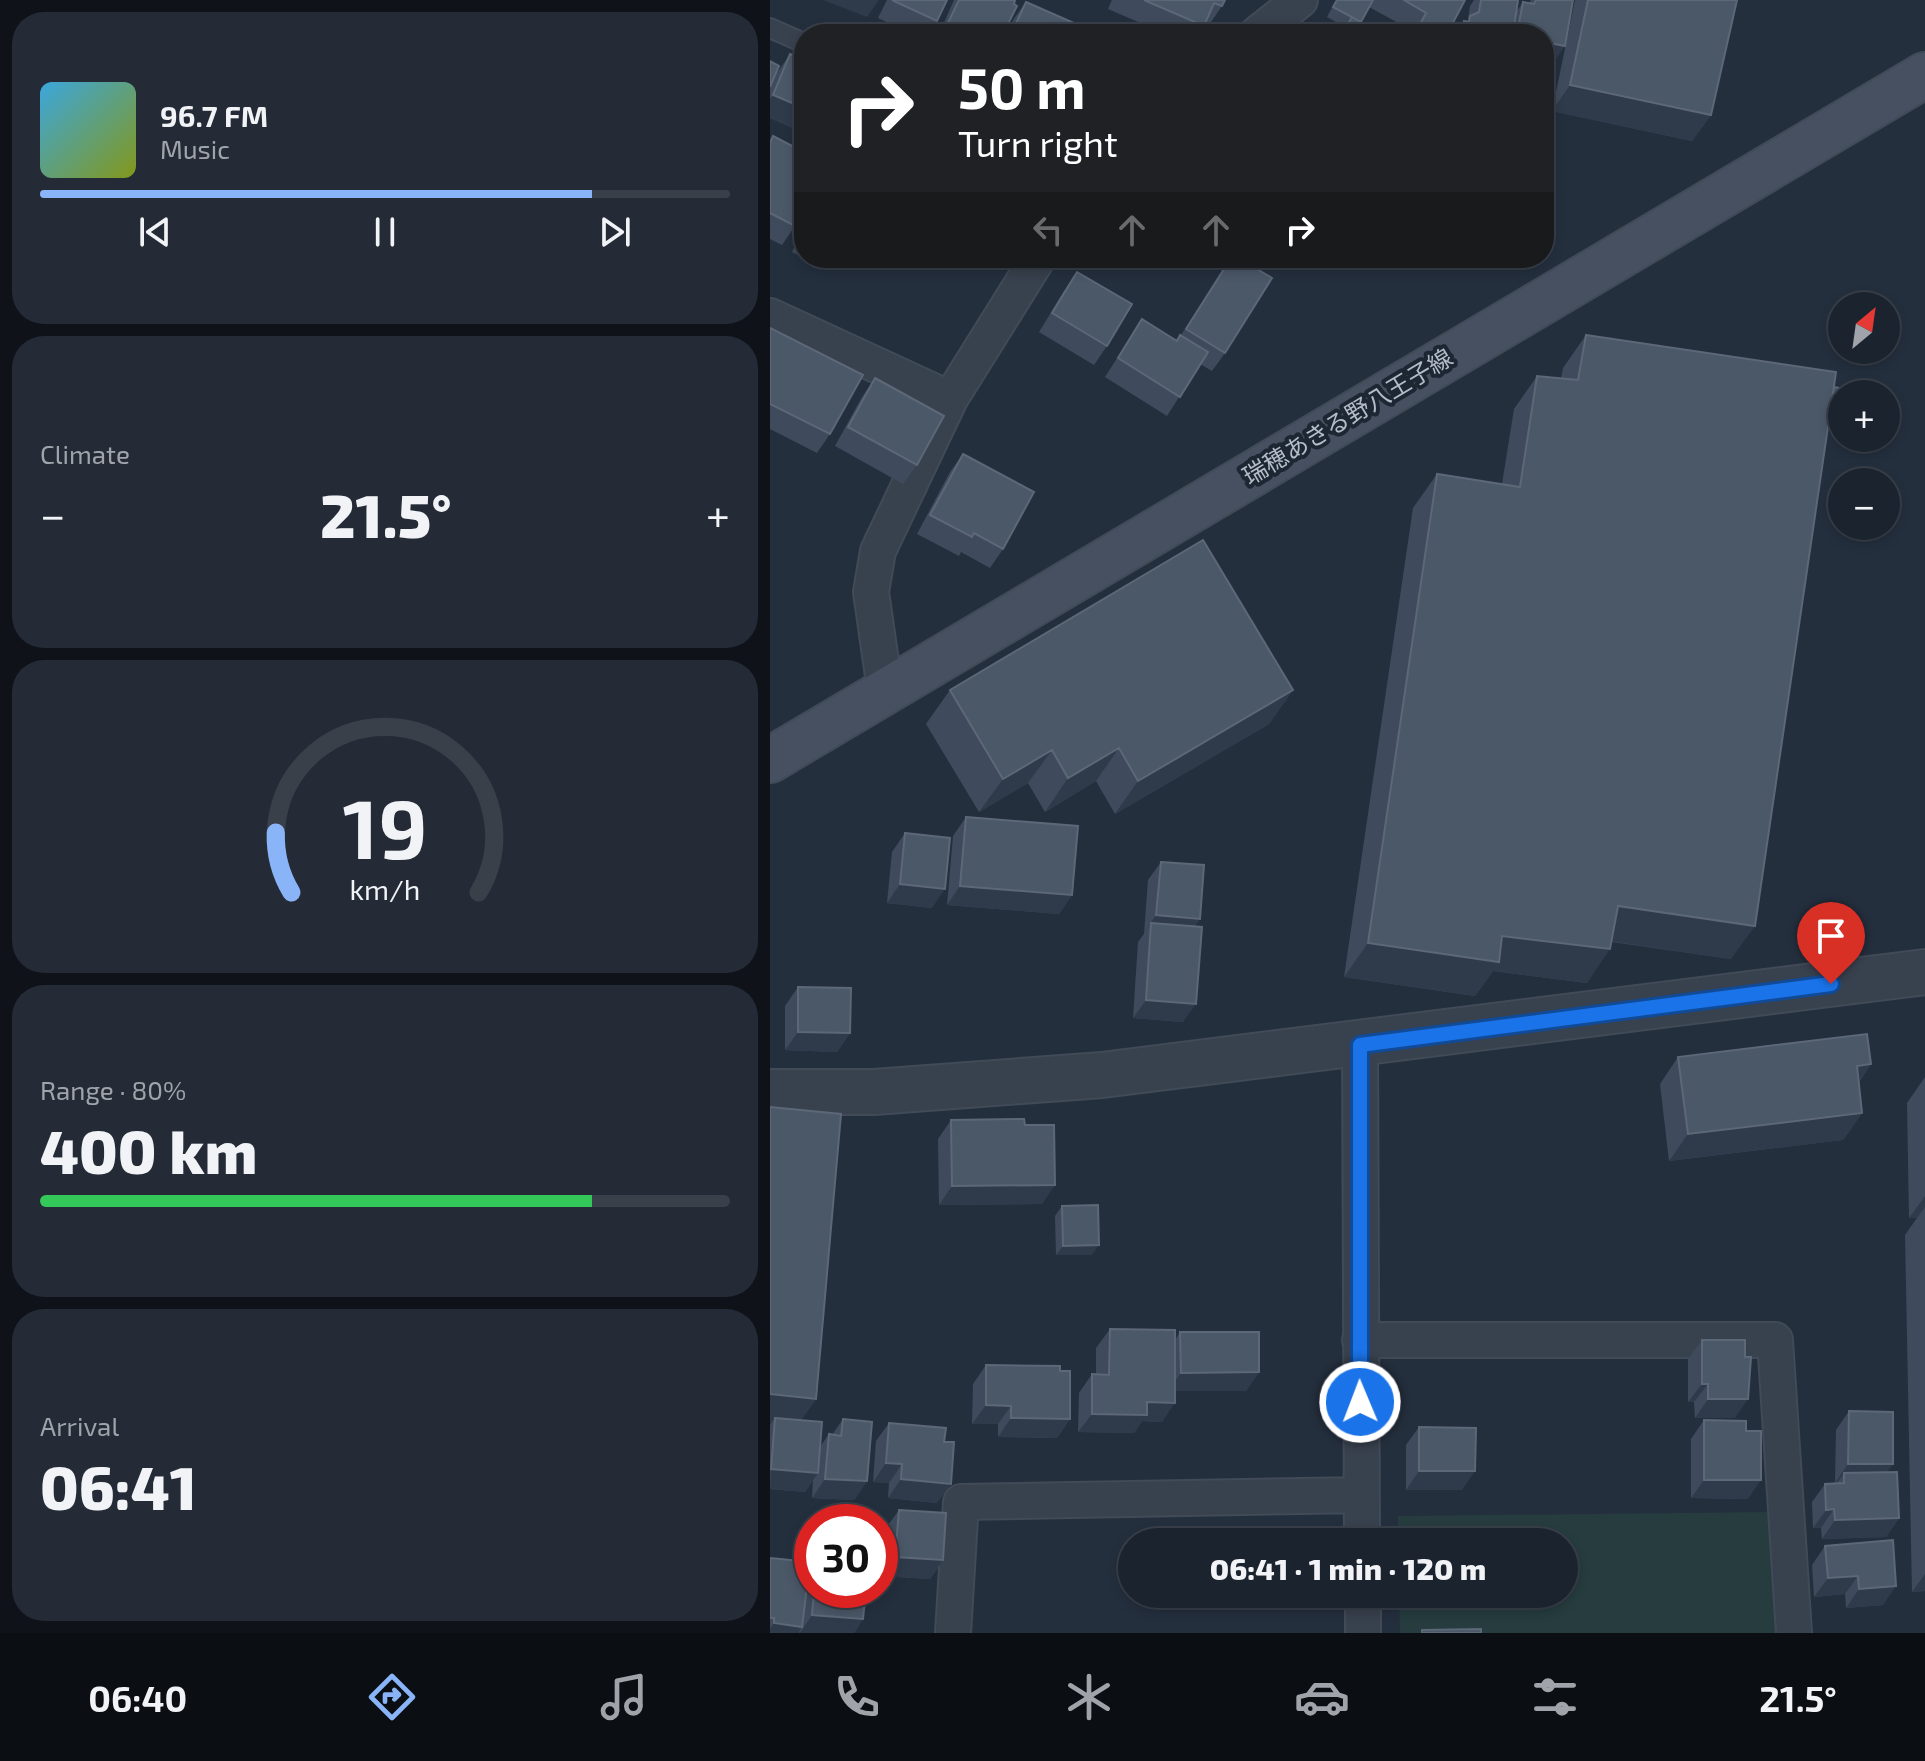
<!DOCTYPE html>
<html lang="en">
<head>
<meta charset="utf-8">
<style>
  body { margin:0; font-family:"Exo 2","Noto Sans JP",sans-serif; background:#242b36; color:#f1f3f6; height:100vh; display:flex; flex-direction:column; font-size:30px; white-space:nowrap }
  * { box-sizing:border-box; margin:0 }
  p { font-size:26px; color:#a0a4aa }
  .icon { flex:none; width:44px; height:44px; fill:none; stroke:currentColor; stroke-width:2; stroke-linecap:round; stroke-linejoin:round }
  .map { position:relative; flex:1; overflow:hidden }
  .panel { display:flex; flex-direction:column; gap:12px; padding:12px; background:#0f1319; width:770px }
  .panel>* { flex:none }
  .top-card { position:absolute; left:24px; top:24px; width:760px; height:244px; border-radius:32px; box-shadow:0 4px 12px #0003,0 0 0 2px #39404a; background:#202124; color:#fff; overflow:hidden }
  .needle { width:52px; rotate:29deg }
  .tools { position:absolute; left:1058px; top:292px; display:grid; gap:16px }
  .tools a { display:grid; place-items:center; width:72px; height:72px; border-radius:50%; background:#1b232e; box-shadow:0 4px 12px #0003,0 0 0 2px #39404a; font-size:40px }
  .speed { position:absolute; left:24px; top:1504px; display:flex; gap:16px; font-size:40px; font-weight:700; text-align:center }
  .speed>* { display:grid; place-content:center; width:104px; height:104px; border-radius:50%; background:#1b232e; box-shadow:0 4px 12px #0003,0 0 0 2px #39404a; line-height:1 }
  .speed .limit { border:12px solid #d22; background:#fff; color:#111 }
  .pin { position:absolute; display:grid; place-items:center; width:68px; height:68px; color:#fff; margin:-82px -34px; border-radius:50% 50% 50% 0; rotate:-45deg; box-shadow:0 0 8px #0007 }
  .pin .icon { rotate:45deg }
  .me { position:absolute; width:88px; margin:-44px; rotate:359deg; stroke-linejoin:round; filter:drop-shadow(0 0 6px #0008) }
  .turn { display:flex; align-items:center; gap:28px; height:168px; padding:0 32px; font-size:36px }
  .turn .icon { width:104px; height:104px; stroke-width:2.5 }
  .turn b { display:block; font-size:56px; line-height:68px }
  .lanes { display:flex; align-items:center; height:76px; padding:0 32px; background:#0003; justify-content:center; gap:40px; direction:ltr }
  .lanes .off { opacity:.35 }
  .big { font-size:60px; font-weight:800; line-height:1.1 }
  .panel .card { flex:1; display:flex; flex-direction:column; justify-content:center; gap:12px; min-width:0; padding:0 28px; border-radius:32px; background:#242b36 }
  .panel .dial { align-items:center; gap:0 }
  .dial svg { height:208px; overflow:visible; fill:none; stroke:#39404a; stroke-width:7; stroke-linecap:round; text-anchor:middle }
  .dial text { fill:#f1f3f6; stroke:none }
  .song { display:flex; align-items:center; gap:24px }
  .cover { width:96px; height:96px; border-radius:12px; background:linear-gradient(135deg,hsl(200 70% 55%),hsl(70 70% 35%)) }
  .played { height:8px; border-radius:4px; background:linear-gradient(90deg,#8ab4f8 80%,#39404a 80%) }
  .keys { display:flex; justify-content:space-around; direction:ltr }
  .heat { display:flex; justify-content:space-between; align-items:center; font-size:44px; direction:ltr }
  .charge { height:12px; border-radius:6px; background:linear-gradient(90deg,#34c759 80%,#39404a 0) }
  .trip { position:absolute; left:348px; top:1528px; width:460px; height:80px; border-radius:40px; background:#1b232e; box-shadow:0 4px 12px #0003,0 0 0 2px #39404a; font-weight:800; line-height:80px; text-align:center }
  .menu { display:flex; height:128px; justify-content:space-around; align-items:center; background:#0b0e12; color:#a0a4aa }
  .menu .icon { width:56px; height:56px }
  .menu .current { color:#8ab4f8 }
  .menu b { font-size:36px; color:#f1f3f6 }
  main { display:flex; flex:1; min-height:0 }
  .map>svg:first-child { display:block }
  .green { fill:#263c3f }
  .lines { fill:none; stroke-linecap:round; stroke-linejoin:round }
  .service-casing { stroke:#414a57; stroke-width:22 }
  .minor-casing { stroke:#414a57; stroke-width:38 }
  .tertiary-casing { stroke:#414a57; stroke-width:48 }
  .secondary-casing { stroke:#414a57; stroke-width:48 }
  .service { stroke:#38414e; stroke-width:18 }
  .minor { stroke:#38414e; stroke-width:34 }
  .tertiary { stroke:#38414e; stroke-width:44 }
  .secondary { stroke:#465061; stroke-width:44 }
  .wall { fill:#3f4b5c }
  .shaded-wall { fill:#2f3b4b }
  .building { fill:#4b5868; stroke:#5c6777; stroke-width:2 }
  .route-casing { stroke:#114b97; stroke-width:20 }
  .route { stroke:#1a73e8; stroke-width:14 }
  .labels { text-anchor:middle; dominant-baseline:central; stroke-width:8; stroke-linejoin:round; paint-order:stroke }
  .street-label { font-size:24px; fill:#b4bcc9; stroke:#1d2633 }
</style>
</head>
<body>
<main>
<section class="panel">
<div class="card">
<div class="song"><i class="cover"></i><div><b>96.7 FM</b><p>Music</p></div></div>
<div class="played"></div>
<div class="keys"><svg class="icon" aria-label="previous" viewBox="0 0 24 24"><path d="M18 5L8 12l10 7zM5 5v14"/></svg><svg class="icon" aria-label="pause" viewBox="0 0 24 24"><path d="M8 5v14M16 5v14"/></svg><svg class="icon" aria-label="next" viewBox="0 0 24 24"><path d="M6 5l10 7-10 7zM19 5v14"/></svg></div>
</div>
<div class="card"><p>Climate</p>
<div class="heat"><a>−</a><b class="big">21.5°</b><a>+</a></div>
</div>
<div class="card dial"><svg viewBox="0 0 100 80">
<path d="M14 69A42 42 0 1 1 86 69"/>
<path d="M14 69A42 42 0 0 1 8 46" stroke="#8ab4f8"/>
<text x="50" y="56" font-size="32" font-weight="700">19</text>
<text x="50" y="72" font-size="11">km/h</text>
</svg></div>
<div class="card"><p>Range · 80%</p><b class="big">400 km</b><div class="charge"></div></div>
<div class="card"><p>Arrival</p><b class="big">06:41</b></div>
</section>
<div class="map">
<svg width="1155" height="1633" viewBox="0 0 1155 1633">
  <rect width="100%" height="100%" fill="#242f3e"/>
  <!-- green -->
  <path class="green" d="M998,1512l8,121h-376l-1,-39h165v-52h-166v-26z"/>
  <g class="lines">
    <defs>
      <path id="service" d="M0,28l34,15"/>
      <path id="minor" d="M487,34l43,-34
        M0,316l180,83
        M115,690l-14,-98 7,-41 72,-152 88,-141
        M590,1045l2,497
        M590,1340h415l19,293
        M593,1594v39
        M183,1633l8,-131 400,-7"/>
      <path id="tertiary" d="M0,1092h104l228,-17 823,-103"/>
      <path id="secondary" d="M0,760l1155,-685"/>
    </defs>
    <!-- service casing -->
    <use href="#service" class="service-casing"/>
    <!-- minor casing -->
    <use href="#minor" class="minor-casing"/>
    <!-- tertiary casing -->
    <use href="#tertiary" class="tertiary-casing"/>
    <!-- secondary casing -->
    <use href="#secondary" class="secondary-casing"/>
    <!-- service -->
    <use href="#service" class="service"/>
    <!-- minor -->
    <use href="#minor" class="minor"/>
    <!-- tertiary -->
    <use href="#tertiary" class="tertiary"/>
    <!-- secondary -->
    <use href="#secondary" class="secondary"/>
  </g>
  <!-- wall -->
  <path class="wall" d="M117,0h60l-10,21 -10,13h-15l-34,-16z
    M184,0h61l-12,34h-64z
    M342,0h113l-3,6 -13,19 -4,-1 -6,10h-33l-58,-25z
    M566,0h129l-18,34h-35l1,-3 -44,-24 -8,15 20,12h-41l5,-7 -18,-10z
    M704,0h44l-1,11 6,-9 6,1 2,-3h42l-21,65 -8,-2v-29h-89l9,-13 2,1 2,-2 2,-14z
    M805,0h162l-26,115 -19,26 -140,-30z
    M256,2l44,32h-63l6,-14z
    M20,54l14,6v73l-34,-15v-29l7,-16z
    M3,136l22,90 -13,19 -12,-6v-98z
    M34,228v30h21l-6,8 -27,-14z
    M461,258l-6,95 -13,18 -12,-7 -33,52 -62,-39 37,-58 34,21 5,-5z
    M307,272l30,74 -13,19 -55,-33 25,-41z
    M0,328l60,106 -13,19 -47,-24z
    M816,335l248,52 7,23 -7,10 -5,-1 -98,540 -119,-17 -25,41 -94,-12 -18,25 -131,-19 69,-469 24,-34 65,10 12,-75 23,-33 24,2 2,-10z
    M105,378l42,87 -14,19 -68,-38 27,-49z
    M193,454l40,95 -13,19 -29,-16 -2,4 -42,-22 33,-62z
    M180,690h343l-24,34 -154,90 -19,-33 -51,31 -17,-29 -49,29 -53,-88z
    M196,817l106,78 -13,19 -112,-9 6,-69z
    M135,833l27,75 -45,-5 5,-51z
    M391,862l39,57 -5,7 -12,96 -50,-4 5,-76 6,-8 4,-54z
    M28,987l52,46 -13,19 -52,-2v-44z
    M908,1057l193,7 -12,18 3,31 -19,27 -174,21 -9,-77z
    M1155,1077v514l-13,1 -7,-357 12,-17h-8l-2,-115z
    M0,1107l46,292 -15,21 19,27 9,-13 3,1 11,-16 24,62 -13,19 -42,-2 1,-18 -8,12 -35,-3v-64l1,-2z
    M181,1120l74,5 17,79 -103,1 -1,-66z
    M292,1206l30,49h-36l-1,-39z
    M340,1329l65,11 5,-8 79,40 -13,19h-71l-13,31 -20,-1 -8,12 -56,-1 1,-39 13,-19h4v-26z
    M932,1340l33,78h-40l-1,-16h-6v-43z
    M216,1365l74,6 10,48 -13,19 -59,-1v-13h-26l1,-40z
    M1079,1411l38,62 12,45 -13,19 -64,2 -1,-11h-8l-1,-26 13,-18 10,-1 1,-53z
    M934,1420l44,79 -57,-1v-59z
    M119,1423l48,80 -49,-5 1,-15 -16,-1 3,-41z
    M649,1427l43,63h-56v-45z
    M129,1510l44,50 -13,19 -48,-3 4,-48z
    M1123,1540l-10,65 -37,3 -1,-14 -31,3 -2,-32 13,-19z
    M0,1558l36,36 6,-9v5h54l-3,29 -9,14h-55v-2l-29,2z
    M518,1594h52l-9,12h-43z"/>
  <!-- shaded-wall -->
  <path class="shaded-wall" d="M53,0h56l-12,17z
    M774,42l21,4 -13,19 -8,-2z
    M800,85l141,30 -19,26 -140,-30z
    M3,95l31,13v25l-34,-15v-19z
    M1052,407l19,3 -7,10 -19,-4z
    M523,690l-24,34 -154,90 23,-33z
    M349,748l-23,33 -51,31 23,-34z
    M282,750l-24,33 -49,29 24,-33z
    M130,884l45,5 -13,19 -45,-5z
    M190,886l112,9 -13,19 -112,-9z
    M848,906l137,20 -24,33 -136,-20z
    M386,915l44,4 -13,18 -36,-14 -8,11z
    M732,936l108,13 -23,34 -94,-12 -18,25 -131,-19 24,-34z
    M376,1000l50,4 -13,18 -50,-4z
    M28,1032l52,1 -13,19 -52,-2z
    M1101,1064l-19,27 5,-25z
    M1092,1113l-19,27 -174,21 19,-27z
    M285,1185l-13,19 -103,1 13,-19z
    M1155,1196v11l-8,11h-8z
    M329,1245l-7,10h-36l7,-9z
    M489,1372l-13,19h-78l13,-18z
    M932,1384h6l-14,18h-6z
    M0,1394l46,5 -19,27 -22,-8 -4,5h-1z
    M938,1399h40l-13,19h-40z
    M377,1402l28,1 -13,19 -20,-1 -8,12 -56,-1 14,-18z
    M216,1405l25,1 -13,18h-26z
    M241,1418l59,1 -13,19 -59,-1z
    M116,1463l16,1 -13,19 -16,-1z
    M1078,1464h45l-13,19 -36,-10 -7,10h-2z
    M1,1469l47,4 -13,19 -35,-3z
    M649,1471h56l-13,19h-56z
    M55,1479l42,2 -13,19 -42,-2z
    M131,1479l50,5 -14,19 -49,-5z
    M934,1480h57l-13,19 -57,-1z
    M1064,1509l-13,19h-8l13,-18z
    M1129,1518l-13,19 -64,2 13,-19z
    M125,1557l48,3 -13,19 -48,-3z
    M1155,1574v17l-13,1z
    M1088,1576l-13,18 -31,3 14,-19z
    M1126,1586l-13,19 -37,3 13,-19z
    M527,1594h43l-9,12h-43z
    M42,1615l51,4 -9,14h-54z
    M4,1623l28,4 -4,6h-28v-4z"/>
  <!-- building -->
  <path class="building" d="M122,0h55l-10,21z
    M189,0h56l-1,4 3,2 -14,28h-42l-15,-7z
    M374,0h81l-3,6 -8,-3 -10,23z
    M567,0h36l-12,22 -28,-15z
    M634,0h61l-18,34h-32l11,-21z
    M711,0h37l-5,34h-51l2,-13 5,1 1,-6 9,-4z
    M766,0h37l-8,46 -21,-4v-8h-27l6,-32 11,2z
    M818,0h149l-26,115 -141,-30z
    M256,2l48,21 -4,11h-59z
    M582,17l29,17h-39z
    M315,26l15,8h-20z
    M20,54l14,6v48l-31,-13z
    M0,61l9,5 -9,21z
    M3,136l31,16v58l-9,16 -25,-13v-70z
    M461,258h7l34,20 -47,75 -39,-24z
    M307,272l55,32 -25,42 -55,-33z
    M372,319l35,22 3,-6 28,17 -28,45 -62,-39z
    M0,328l93,47 -33,59 -60,-30z
    M816,335l250,37 -81,554 -137,-20 -8,43 -108,-13 -3,26 -131,-19 69,-469 83,13 17,-111 41,4z
    M105,378l69,38 -27,49 -69,-38z
    M1064,387l11,2 -1,5h-2l-1,16 -10,-2z
    M193,454l71,38 -31,57 -29,-16 -2,4 -42,-22z
    M433,540l90,150 -155,91 -19,-33 -51,30 -16,-28 -49,29 -53,-89z
    M196,817l112,9 -6,69 -112,-9z
    M135,833l45,5 -5,51 -45,-5z
    M391,862l43,3 -4,54 -44,-4z
    M381,923l51,4 -6,77 -50,-4z
    M28,987l53,1 -1,45 -52,-1z
    M1097,1034l4,30 -14,2 5,47 -174,21 -10,-77z
    M0,1107l71,7 -25,285 -46,-5z
    M254,1119l1,6h29l1,60 -103,1 -1,-66z
    M328,1205l1,40 -36,1 -1,-40z
    M340,1329l65,1v73l-28,-1v13l-55,-1v-40l17,1z
    M410,1332h79v40l-78,1z
    M932,1340h43v17h6l-3,42h-40v-15h-6z
    M216,1365l74,1v5h10v48l-59,-1v-12l-25,-1z
    M1079,1411l44,1v52h-45z
    M5,1418l47,4 -4,51 -47,-4z
    M73,1419l29,3 -5,59 -42,-2 4,-45 12,2z
    M934,1420l42,1v10h15v49h-57z
    M119,1423l57,5 -2,14h10l-3,42 -50,-5 1,-15 -16,-1z
    M649,1427l57,1 -1,43h-56z
    M1127,1472l2,46 -64,2 -1,-11 -8,1 -1,-26 19,-1v-10z
    M129,1510l47,3 -3,47 -48,-3z
    M530,1534h44v8h-43z
    M1123,1540l3,46 -37,3 -1,-13 -30,2 -3,-32z
    M0,1558l40,4 -8,65 -28,-4v-5h-4z
    M44,1590h52l-3,29 -51,-4z
    M711,1629v4h-59v-3z"/>
  <g class="lines">
    <defs>
      <path id="route" d="M590,1402v-357l471,-61"/>
    </defs>
    <!-- route casing -->
    <use href="#route" class="route-casing"/>
    <!-- route -->
    <use href="#route" class="route"/>
  </g>
  <g class="labels">
    <!-- street labels -->
    <g class="street-label">
      <text transform="translate(577 416) rotate(-31)">瑞穂あきる野八王子線</text>
    </g>
  </g>
</svg>
<div class="tools">
<a><svg class="needle" viewBox="-14 -14 28 28"><path d="M0-13l5 13h-10z" fill="#e53935"/><path d="M0 13l5-13h-10z" fill="#a0a4aa"/></svg></a>
<a>+</a>
<a>−</a>
</div>
<div class="speed"><div class="limit">30</div></div>
<div class="pin" style="left:1061px;top:984px;background:#d93025"><svg class="icon" aria-label="arrive" viewBox="0 0 24 24"><path d="M6 21V4h12l-3 4 3 4H6"/></svg></div>
<svg class="me" style="left:590px;top:1402px" viewBox="-20 -20 40 40"><circle r="17" fill="#1a73e8" stroke="#fff" stroke-width="3"/><path d="M0-11L8 9 0 5-8 9z" fill="#fff"/></svg>
<div class="trip">06:41 · 1 min · 120 m</div>
<div class="top-card">
<div class="turn"><svg class="icon" aria-label="right" viewBox="0 0 24 24"><path d="M7 20v-9h11M14 6l5 5-5 5"/></svg><div><b>50 m</b>Turn right</div></div>
<div class="lanes"><svg class="icon off" aria-label="left" viewBox="0 0 24 24"><path d="M17 20v-9H6M10 6l-5 5 5 5"/></svg><svg class="icon off" aria-label="ahead" viewBox="0 0 24 24"><path d="M12 20V5M6 11l6-6 6 6"/></svg><svg class="icon off" aria-label="ahead" viewBox="0 0 24 24"><path d="M12 20V5M6 11l6-6 6 6"/></svg><svg class="icon" aria-label="right" viewBox="0 0 24 24"><path d="M7 20v-9h11M14 6l5 5-5 5"/></svg></div>
</div>
</div>
</main>
<nav class="menu">
<b>06:40</b>
<svg class="icon current" aria-label="directions" viewBox="0 0 24 24"><path d="M12 3l9 9-9 9-9-9zM9 14v-3h6M13 9l2 2-2 2"/></svg>
<svg class="icon" aria-label="music" viewBox="0 0 24 24"><path d="M9 18V5l10-2v13"/><circle cx="6" cy="18" r="3"/><circle cx="16" cy="16" r="3"/></svg>
<svg class="icon" aria-label="phone" viewBox="0 0 24 24"><path d="M5 4h4l2 5-3 2q2 4 5 5l2-3 5 2v4C11 20 4 13 5 4z"/></svg>
<svg class="icon" aria-label="climate" viewBox="0 0 24 24"><path d="M12 3v18M4 7l16 10M4 17L20 7"/></svg>
<svg class="icon" aria-label="car" viewBox="0 0 24 24"><path d="M5 17H2v-5l4-1 3-4h7l3 4 3 1v5h-3M9 17h6M6 11h13"/><circle cx="7" cy="17" r="2"/><circle cx="17" cy="17" r="2"/></svg>
<svg class="icon" aria-label="filters" viewBox="0 0 24 24"><path d="M4 7h16M4 17h16"/><circle cx="9" cy="7" r="2"/><circle cx="15" cy="17" r="2"/></svg>
<b>21.5°</b>
</nav>
</body>
</html>
